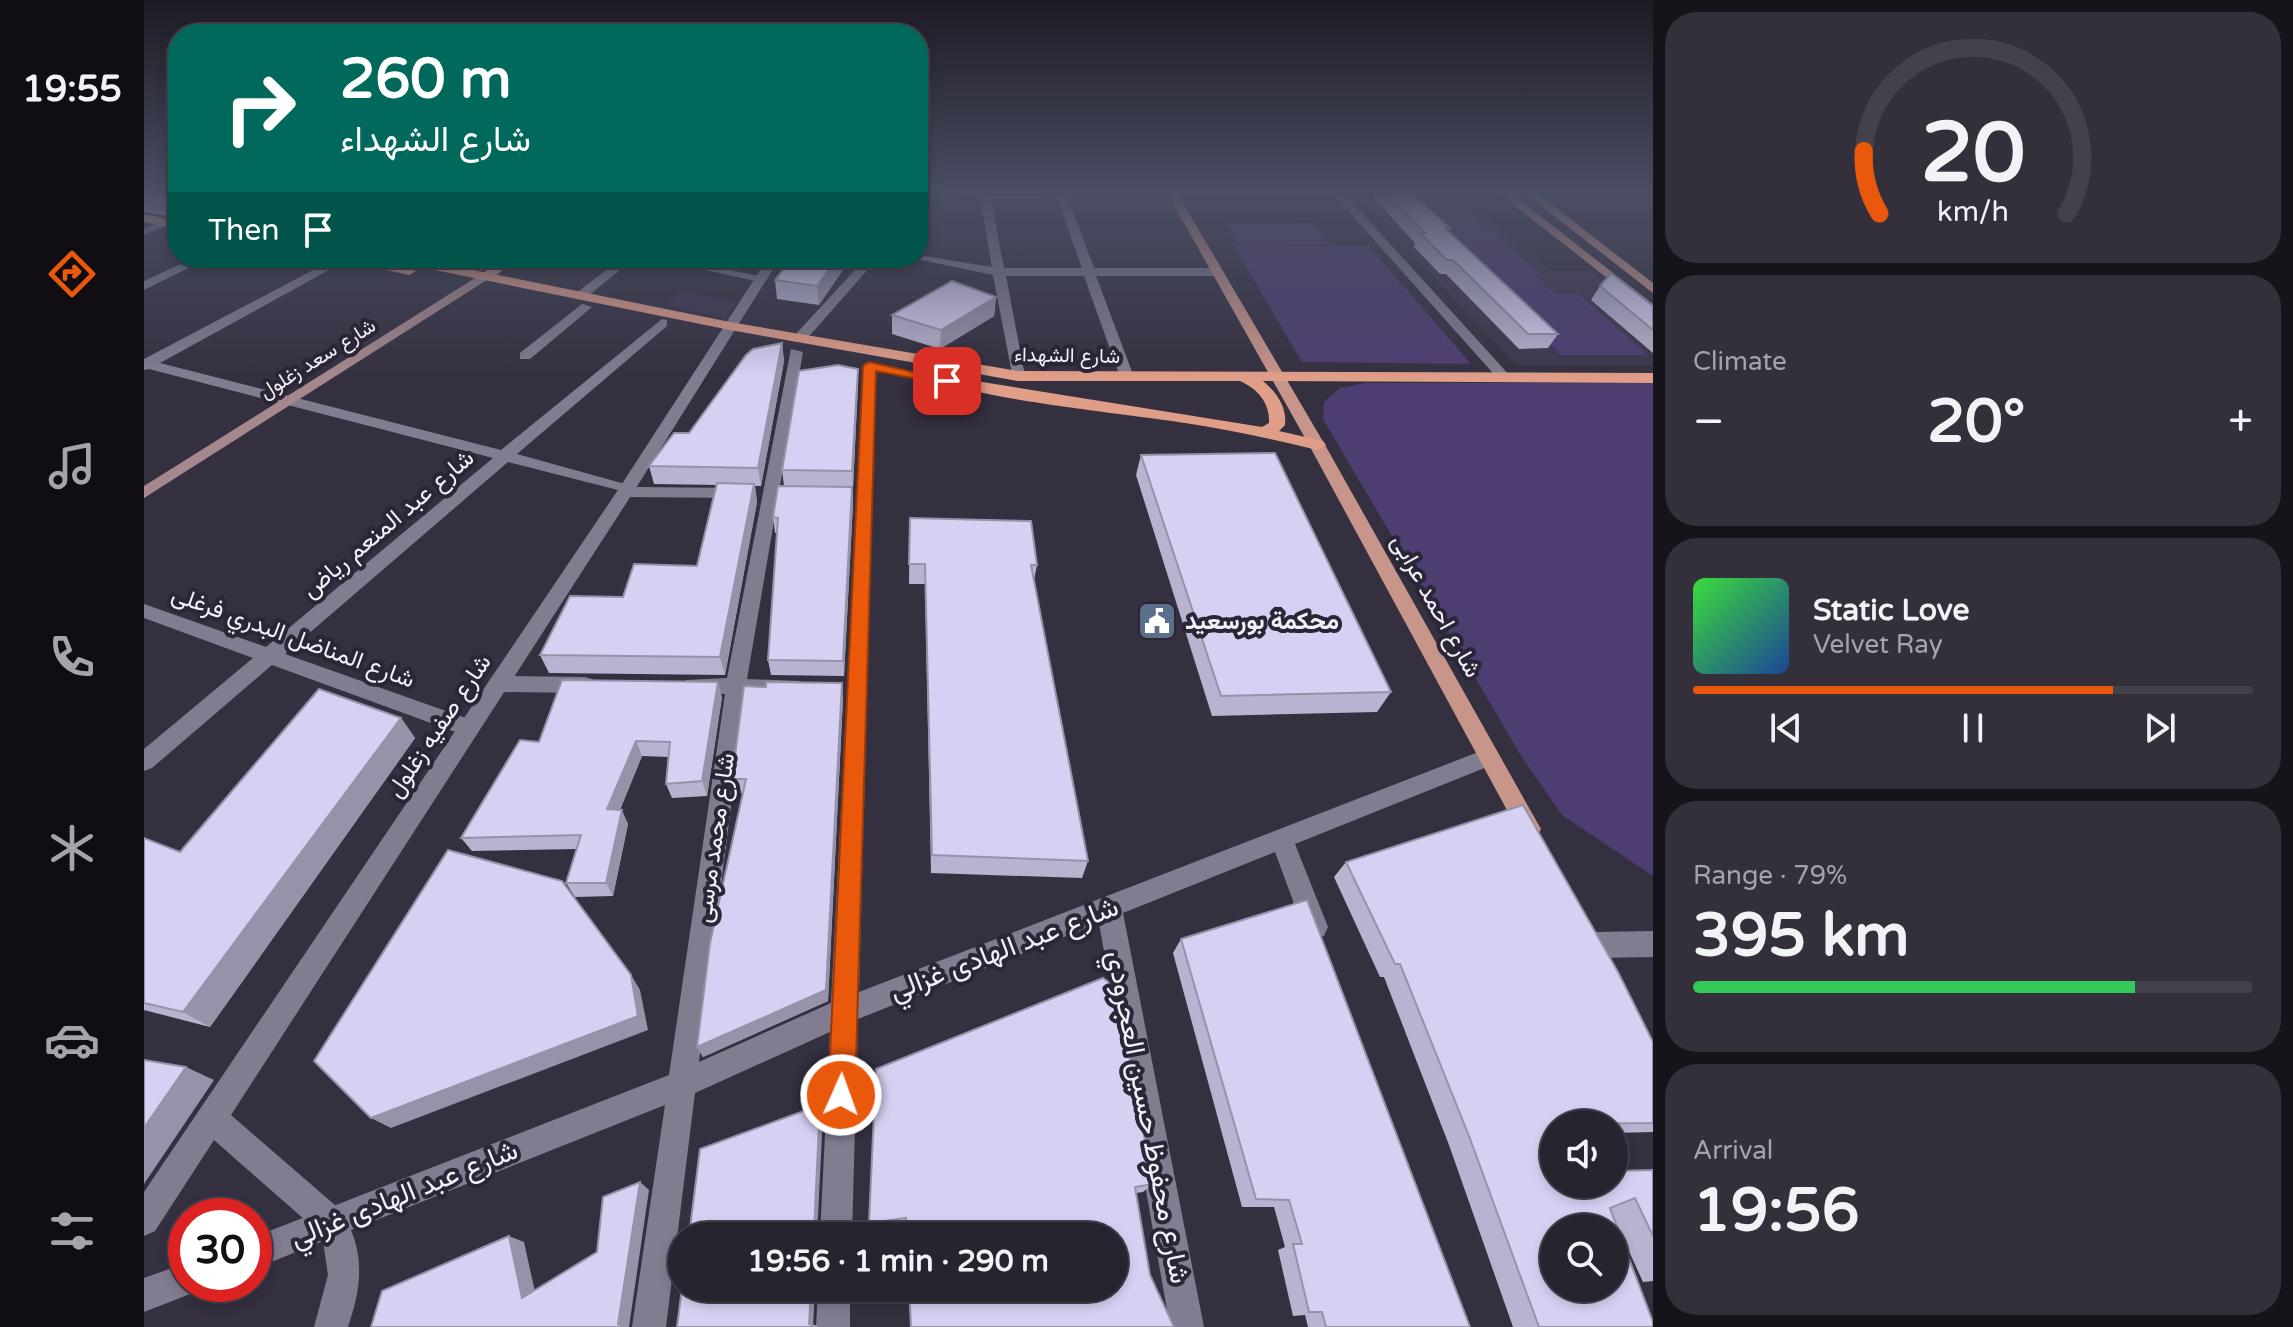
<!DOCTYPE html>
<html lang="en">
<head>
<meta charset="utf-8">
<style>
  body { margin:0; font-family:"Varela Round",Vazirmatn,sans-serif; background:#33303c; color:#f1f3f6; height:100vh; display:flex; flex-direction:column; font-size:30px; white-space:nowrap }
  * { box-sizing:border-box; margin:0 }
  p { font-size:26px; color:#a4a4ab }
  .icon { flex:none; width:44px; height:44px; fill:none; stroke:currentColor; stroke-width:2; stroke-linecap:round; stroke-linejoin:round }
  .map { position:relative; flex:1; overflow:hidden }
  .side { display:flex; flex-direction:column; gap:12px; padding:12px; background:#15141a; width:640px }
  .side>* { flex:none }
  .hud { position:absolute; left:24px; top:24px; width:760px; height:244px; border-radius:32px; box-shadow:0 4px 12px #0003,0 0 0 2px #43414c; background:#00695c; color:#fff; overflow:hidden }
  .fabs { position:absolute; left:1396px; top:1110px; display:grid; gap:16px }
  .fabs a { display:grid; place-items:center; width:88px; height:88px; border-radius:50%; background:#272430; box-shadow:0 4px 12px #0003,0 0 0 2px #43414c; font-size:40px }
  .speed { position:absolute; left:24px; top:1198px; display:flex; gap:16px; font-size:40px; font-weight:700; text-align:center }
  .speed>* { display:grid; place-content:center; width:104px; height:104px; border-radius:50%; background:#272430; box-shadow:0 4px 12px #0003,0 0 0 2px #43414c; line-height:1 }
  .speed .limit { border:12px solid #d22; background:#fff; color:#111 }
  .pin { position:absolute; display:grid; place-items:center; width:68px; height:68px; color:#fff; margin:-34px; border-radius:16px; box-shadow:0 4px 12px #0006 }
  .me { position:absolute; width:88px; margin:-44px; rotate:2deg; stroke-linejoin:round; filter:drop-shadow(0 0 6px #0008) }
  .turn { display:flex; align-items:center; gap:28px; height:168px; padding:0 40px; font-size:36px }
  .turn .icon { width:104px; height:104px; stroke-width:2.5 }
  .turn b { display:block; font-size:56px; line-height:68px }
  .then { display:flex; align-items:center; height:76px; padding:0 40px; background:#0003; gap:16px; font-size:30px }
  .big { font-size:60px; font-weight:700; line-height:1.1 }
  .side .widget { flex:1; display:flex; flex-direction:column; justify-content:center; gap:12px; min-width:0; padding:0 28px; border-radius:32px; background:#33303c }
  .side .dial { align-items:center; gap:0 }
  .dial svg { height:208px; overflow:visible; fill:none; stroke:#43414c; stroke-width:7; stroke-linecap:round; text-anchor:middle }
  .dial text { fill:#f1f3f6; stroke:none }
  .song { display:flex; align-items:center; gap:24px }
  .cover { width:96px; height:96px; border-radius:12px; background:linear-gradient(135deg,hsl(120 70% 55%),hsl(220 70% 35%)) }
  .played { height:8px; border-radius:4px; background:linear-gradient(90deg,#ea580c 75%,#43414c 75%) }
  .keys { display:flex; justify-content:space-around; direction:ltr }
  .heat { display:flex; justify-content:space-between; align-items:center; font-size:44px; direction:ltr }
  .charge { height:12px; border-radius:6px; background:linear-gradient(90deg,#34c759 79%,#43414c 0) }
  .trip { position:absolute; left:524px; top:1222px; width:460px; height:80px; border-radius:40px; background:#272430; box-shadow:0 4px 12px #0003,0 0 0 2px #43414c; font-weight:700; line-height:80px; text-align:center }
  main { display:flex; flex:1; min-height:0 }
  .tab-bar { display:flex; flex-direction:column; width:144px; justify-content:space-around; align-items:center; background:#100e13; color:#a4a4ab }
  .tab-bar .icon { width:56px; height:56px }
  .tab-bar .current { color:#ea580c }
  .tab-bar b { font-size:36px; color:#f1f3f6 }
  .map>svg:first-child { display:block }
  .built { fill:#3d374d }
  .green { fill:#4e3d71 }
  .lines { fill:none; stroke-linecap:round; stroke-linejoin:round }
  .pedestrian { fill:#817c90; fill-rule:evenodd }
  .minor { fill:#817c90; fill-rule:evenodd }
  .tertiary { fill:#817c90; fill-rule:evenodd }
  .secondary { fill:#a5888d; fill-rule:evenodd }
  .primary { fill:#c8958a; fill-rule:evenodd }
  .trunk { fill:#e09d88; fill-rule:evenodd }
  .wall { fill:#b8b3d0 }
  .shaded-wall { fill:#9692a9 }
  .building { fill:#d6d0f2; stroke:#9692a9; stroke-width:2; fill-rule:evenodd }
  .route { fill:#ea580c; stroke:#983908; stroke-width:2 }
  .labels { text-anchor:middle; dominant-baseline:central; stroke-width:8; stroke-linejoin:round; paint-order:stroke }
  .far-street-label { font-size:20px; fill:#f3f0fb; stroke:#2a2636 }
  .street-label { font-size:24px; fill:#f3f0fb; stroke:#2a2636 }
  .poi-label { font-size:24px; font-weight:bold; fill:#f3f0fb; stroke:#2a2636; text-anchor:start }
  .near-street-label { font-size:28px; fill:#f3f0fb; stroke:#2a2636 }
</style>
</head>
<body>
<main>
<nav class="tab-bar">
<b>19:55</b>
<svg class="icon current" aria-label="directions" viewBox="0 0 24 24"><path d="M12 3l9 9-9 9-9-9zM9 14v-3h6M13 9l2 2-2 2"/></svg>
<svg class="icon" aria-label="music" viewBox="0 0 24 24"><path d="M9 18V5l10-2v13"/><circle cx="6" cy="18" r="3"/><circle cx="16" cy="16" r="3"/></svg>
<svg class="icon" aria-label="phone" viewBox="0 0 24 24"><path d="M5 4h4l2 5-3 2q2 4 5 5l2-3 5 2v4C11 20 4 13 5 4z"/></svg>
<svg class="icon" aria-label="climate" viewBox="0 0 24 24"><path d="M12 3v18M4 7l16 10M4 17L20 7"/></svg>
<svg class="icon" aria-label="car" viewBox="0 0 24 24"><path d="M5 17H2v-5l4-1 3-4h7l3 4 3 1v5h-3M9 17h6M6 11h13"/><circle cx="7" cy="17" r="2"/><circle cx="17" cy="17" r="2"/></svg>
<svg class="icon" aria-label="filters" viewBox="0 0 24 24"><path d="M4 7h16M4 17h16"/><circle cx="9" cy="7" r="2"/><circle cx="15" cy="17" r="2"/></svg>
</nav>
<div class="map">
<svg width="1509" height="1327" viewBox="0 0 1509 1327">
  <rect width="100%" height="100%" fill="#343040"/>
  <!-- built -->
  <path class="built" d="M1215,197h105l86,74h41l62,51v44h-136z
    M537,292l56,10 -11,16 -60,-12z"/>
  <!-- green -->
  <path class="green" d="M1304,203h12l81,72 -6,1 20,18h23l70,61h-87l-140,-138h42z
    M1168,223l17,21 -90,1 -13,-21z
    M1090,246h135l102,118 -169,-2z
    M1222,383h287v493l-91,-61 -39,-56 -200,-340 1,-17 16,-14z"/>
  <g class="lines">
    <!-- pedestrian -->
    <path class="pedestrian" d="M1190,191h171l1,1 -4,2h-165z"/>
    <!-- minor -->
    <path class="minor" d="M786,191h11l-23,22v-9z
      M802,191h396l170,187 -2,3h-10l-166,-186 -266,3 26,70h124l6,4 -6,4h-122l38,101 -7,4 -7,-4 -36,-101h-78l19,100 -12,3 -20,-104 -81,-17h6v-3l74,12 -12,-69zM913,198l25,70h-78l-13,-69z
      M23,219l5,3 -1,2 -27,11v-7z
      M50,258h15l-65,32v-9z
      M192,258l13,1 -189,104 341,87 161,-131 5,1v6l-150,128 119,33 105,1 8,5 -8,5 -116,-1 -6,-1 -1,-6 -110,-28 -223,192 192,68 3,6 -3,6 -8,3 -8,-3 -189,-69 -120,103 -8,3v-22l109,-91 -109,-40v-14l122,43 227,-189 -344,-89 -5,1v-11z
      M478,258h13l-51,41h-8v-6z
      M505,258h25l93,20 -6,4z
      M722,258h12l-74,84h-10v-6z
      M438,304l10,3 -62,52h-10v-6z
      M647,349l12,3 -56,327 53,2 3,6 -3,6 -7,2 -48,-1 -46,368 132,-59 33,-640 12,3 -17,626 622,-241 8,-3 8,3 3,6 -3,6 -202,81 33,83 -4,9 -9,3 -9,-3 -31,-84 -152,61 81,414h-34l-71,-404 -241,96 -6,217h-32l10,-204 -135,61 -29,234h-34l33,-222 -314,125c14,34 8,64 -3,97h-34l14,-52 -5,-34 -69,28v-32l415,-162 56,-381 -39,-2 -3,-6 3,-6 41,-2z
      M354,676l87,1 7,2 3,6 -3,6 -7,2 -87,-1 -7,-2 -3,-6 3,-6z
      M1509,931v26l-58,1 -9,-4 -4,-9 4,-9 9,-4z
      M42,1263v21h14l-2,7 -54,21v-34z
      M674,1288h32v39h-34z"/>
    <!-- tertiary -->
    <path class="tertiary" d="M624,258h12l-144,230 -405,627 112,97 5,11 -5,11 -11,5 -11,-5 -107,-94 -59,91 -11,5v-44l476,-705z"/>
    <!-- secondary -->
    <path class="secondary" d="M339,273l10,3 -349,222v-12z"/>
    <!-- primary -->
    <path class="primary" d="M1022,191h10l149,254 212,377 4,7 -4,7 -8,3 -8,-3 -212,-391z
      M1352,191h12l145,113v10z
      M1378,191h12l119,92v10z
      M361,258h14l-28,21h-8v-6z"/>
    <!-- trunk -->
    <path class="trunk" d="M0,214l34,7v8l-34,-7z
      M190,258h26l56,13 -7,4z
      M245,258h25l316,64 288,49 635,2v10l-390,-2c14,12 24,26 22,44l-6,6 44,10 3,4 -9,5c-44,-11 -88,-20 -132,-27 -34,-6 -213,-25 -229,-39l8,-5 298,48 7,-4c1,-20 -11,-34 -29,-42h-222l-288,-51 -335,-68z"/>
  </g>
  <!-- wall -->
  <path class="wall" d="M0,191h34v24l-4,2 -30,-5z
    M1231,191h35l40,37 -2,3 110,103 -10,14 -29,1 -73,-75h-6l-26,-27 1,-4 -42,-46z
    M285,258h61l-15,9z
    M707,258l-32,47 -42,-6 -2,-19z
    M1456,286l53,20v47l-62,-53z
    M852,297l-2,19 -54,33 -48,-15v-19z
    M638,343l2,18 -23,125h-6l2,16 -32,173 -176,-2 -9,-18 83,-58 74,-31 20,-81 -63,-1 -5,-18 40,-33z
    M714,384l-5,103 -69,-1 -2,-16z
    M997,455l250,237 -14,20 -165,4 -76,-241z
    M708,487l1,16 -9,173 -73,-1 -3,-15 9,-127h-2l-2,-16z
    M766,518l127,47 -3,15 54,281 -6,17 -151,-5 -6,-289h-16z
    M578,697l-15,99 -35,2 -6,-14 2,-27 -26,-1 -22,54 8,14 -15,72 -38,1 -9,-14 11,-34 -105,2 -11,-13 78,-96z
    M699,698l-15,303 -125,56 -6,-10 46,-254 -7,1 -4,-15z
    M257,718l14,20 -205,289 -66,-17v-172l36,14z
    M1202,862l307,180v90l-39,1v-9h-60v60l99,-14v111l-10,1 -27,-59 37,104h-140l-64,-182 -65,-168h-4l-46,-100z
    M1037,939l289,388h-162l-3,-12 -12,1 -15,-66 7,-3 -11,-40h-32l-69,-254z
    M1009,1184l-10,8 -7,1 14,82 24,52h-263l-2,-39h205v-52h-208l-1,-11 -34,5 -2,-7z"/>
  <!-- shaded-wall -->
  <path class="shaded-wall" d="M34,203v12l-4,2 -6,-10z
    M327,258h19l-15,9z
    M693,258h14l-32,47 -2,-19z
    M852,297l-2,19 -54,33 1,-19z
    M638,343l2,18 -23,125 -3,-18z
    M714,369v15l-5,103 -1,-16z
    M610,484l3,18 -32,173 -5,-18z
    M708,487l1,16 -9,173 -1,-15z
    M574,682l4,15 -15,99 -5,-15z
    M698,683l1,15 -15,303 -125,56 -6,-10z
    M257,718l14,20 -205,289 -27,-15z
    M492,741l6,15 -28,67 -7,-14z
    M478,810l6,14 -15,72 -7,-13z
    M487,975l9,15 8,40 -257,98 -20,-10z
    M42,1067l28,13 -70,104v-56z
    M676,1105l3,10 -6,121 -3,-6z
    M496,1182l9,8 -20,137h1h-4l-8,-3z
    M365,1236l15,6 13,59 -15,-3z
    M667,1288h4l-2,39 -4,-3z"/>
  <!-- building -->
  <path class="building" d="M0,191h34v12l-10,4 -24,-5z
    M1241,191h25l40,37h-5l113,106h-30l-75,-74h-6l-27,-27h5z
    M648,258h45l-20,28 -42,-6z
    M1467,273l42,33v24l-53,-44z
    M808,281l44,16 -55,33 -49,-15z
    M638,343l-24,125 -109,-2 25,-33h15l57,-78 7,-6z
    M694,365l20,4 -6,102 -70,-1 17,-99z
    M1131,453l116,239 -170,4 -80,-241z
    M573,483l37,1 -34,173 -180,-2 30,-59 53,1 11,-33 63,2z
    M634,486l74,1 -9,174 -75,-1 10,-142 -5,-1z
    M766,518l121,3 6,44h-6l57,296 -156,-6 -7,-291h-16z
    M418,680l156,2 -16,99 -36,3 4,-42 -34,-1 -29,68 15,1 -16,73h-40l15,-48 -120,3 59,-98 19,2z
    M622,682l76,1 -16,307 -129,57 13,-104 36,-164h-14l12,-93 22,1z
    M175,689l82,29 -218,294 -39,-9v-165l36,14z
    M1379,805l95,167 35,70v81l-99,1v60h60v-13l39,-1v66l-18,-38 -25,10 43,114v5h-114l-70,-191 -69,-172h-5l-49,-102zM1410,1228h60v60h-60z
    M304,850l114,31 69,94 7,41 -267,102 -57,-57z
    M1163,900l163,427h-144l-4,-15h-13l-16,-68h9l-13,-44 -33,-1 -75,-260z
    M959,978l14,10 36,196 -18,3 15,88 24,52h-263l-2,-39h205v-52h-207l-1,-18 -37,5 7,-154z
    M0,1060l42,7 -42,61z
    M676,1105l-6,125 10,3v3h-135l11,-87z
    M496,1182l-22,142 8,3h-255l11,-36 127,-55 13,62 75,-46 6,-55z
    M538,1288h129l-2,36 9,3h-141z"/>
  <!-- sky -->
  <linearGradient id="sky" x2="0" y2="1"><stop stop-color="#1d1a23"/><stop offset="0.51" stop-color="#4a4e64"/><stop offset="1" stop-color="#4a4e64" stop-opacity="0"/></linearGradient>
  <rect width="1509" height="377" fill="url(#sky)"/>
  <!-- route -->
  <path class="route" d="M725,362l84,19 -6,4 -71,-14 -21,724 -4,10 -10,4 -9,-4 -4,-10 35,-729z"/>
  <!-- icons -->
  <defs>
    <symbol id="civic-square" viewBox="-11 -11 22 22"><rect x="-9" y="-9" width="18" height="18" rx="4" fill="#5c6f8a" stroke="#2a2636"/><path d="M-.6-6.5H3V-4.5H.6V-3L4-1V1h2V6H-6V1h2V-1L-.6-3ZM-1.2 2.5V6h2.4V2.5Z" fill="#fff"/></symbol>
  </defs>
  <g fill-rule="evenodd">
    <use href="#civic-square" x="991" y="599" width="44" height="44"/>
  </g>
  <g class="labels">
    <!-- far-street labels -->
    <g class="far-street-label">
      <text transform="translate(923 356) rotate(1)">شارع الشهداء</text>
      <text transform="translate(174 359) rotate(-32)">شارع سعد زغلول</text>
    </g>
    <!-- street labels -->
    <g class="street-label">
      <text transform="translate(244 524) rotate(-40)">شارع عبد المنعم رياض</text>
      <text transform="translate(1292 606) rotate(61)">شارع احمد عرابى</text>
      <text transform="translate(149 637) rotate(20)">شارع المناضل البدري فرغلى</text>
      <text transform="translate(295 726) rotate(-56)">شارع صفيه زغلول</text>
      <text transform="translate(571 838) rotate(-82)">شارع محمد مرسى</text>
    </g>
    <!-- poi labels -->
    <g class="poi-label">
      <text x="1041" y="621">محكمة بورسعيد</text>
    </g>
    <!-- near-street labels -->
    <g class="near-street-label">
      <text transform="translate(860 949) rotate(-21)">شارع عبد الهادى غزالي</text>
      <text transform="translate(1004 1117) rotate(79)">شارع محفوظ حسين العجرودي</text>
      <text transform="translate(260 1194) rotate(-22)">شارع عبد الهادى غزالي</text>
    </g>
  </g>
</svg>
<div class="fabs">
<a><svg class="icon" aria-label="sound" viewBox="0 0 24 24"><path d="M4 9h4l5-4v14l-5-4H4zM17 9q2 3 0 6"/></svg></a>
<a><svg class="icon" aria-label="search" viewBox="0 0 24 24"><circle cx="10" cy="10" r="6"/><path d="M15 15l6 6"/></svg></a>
</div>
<div class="speed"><div class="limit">30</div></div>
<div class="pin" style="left:803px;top:381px;background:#d93025"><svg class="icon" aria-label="arrive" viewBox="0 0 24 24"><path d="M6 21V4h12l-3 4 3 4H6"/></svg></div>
<svg class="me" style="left:697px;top:1095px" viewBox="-20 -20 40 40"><circle r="17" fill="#ea580c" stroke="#fff" stroke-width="3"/><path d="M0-11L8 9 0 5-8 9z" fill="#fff"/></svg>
<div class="trip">19:56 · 1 min · 290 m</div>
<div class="hud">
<div class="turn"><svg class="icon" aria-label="right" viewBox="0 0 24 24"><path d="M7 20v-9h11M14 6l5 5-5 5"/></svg><div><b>260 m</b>شارع الشهداء</div></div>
<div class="then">Then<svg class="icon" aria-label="arrive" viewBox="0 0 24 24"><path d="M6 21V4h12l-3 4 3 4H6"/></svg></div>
</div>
</div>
<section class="side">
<div class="widget dial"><svg viewBox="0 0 100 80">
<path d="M14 69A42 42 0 1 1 86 69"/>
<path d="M14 69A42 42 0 0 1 8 45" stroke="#ea580c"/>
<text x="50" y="56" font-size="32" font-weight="700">20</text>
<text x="50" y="72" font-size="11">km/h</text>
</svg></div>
<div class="widget"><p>Climate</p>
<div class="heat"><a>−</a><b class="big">20°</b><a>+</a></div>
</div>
<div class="widget">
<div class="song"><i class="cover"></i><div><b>Static Love</b><p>Velvet Ray</p></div></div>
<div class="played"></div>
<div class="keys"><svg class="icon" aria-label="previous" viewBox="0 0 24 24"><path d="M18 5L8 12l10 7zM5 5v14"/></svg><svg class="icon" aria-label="pause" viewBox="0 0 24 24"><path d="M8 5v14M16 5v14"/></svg><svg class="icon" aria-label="next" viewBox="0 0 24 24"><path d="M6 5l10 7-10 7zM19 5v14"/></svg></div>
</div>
<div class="widget"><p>Range · 79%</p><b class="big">395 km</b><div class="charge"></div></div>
<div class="widget"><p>Arrival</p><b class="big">19:56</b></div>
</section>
</main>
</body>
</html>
